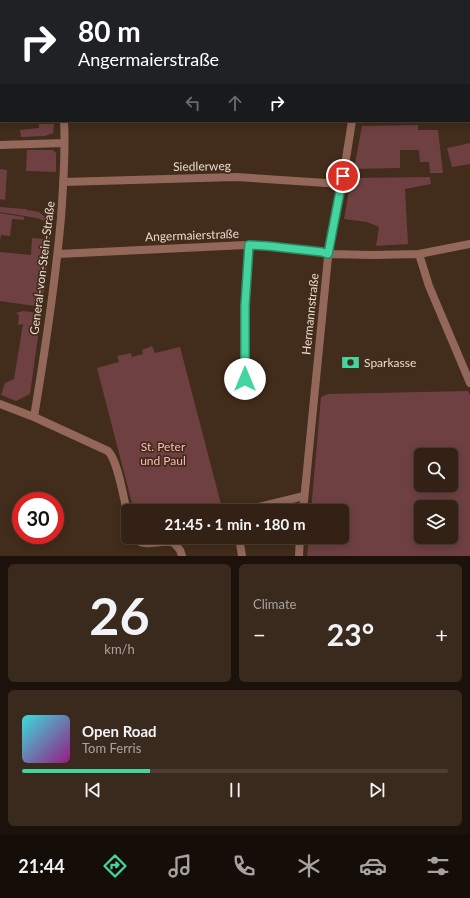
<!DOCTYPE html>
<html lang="en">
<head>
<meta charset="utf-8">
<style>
  body { margin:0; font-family:Lato,sans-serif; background:#3a291d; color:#f1f3f6; height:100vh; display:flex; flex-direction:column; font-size:15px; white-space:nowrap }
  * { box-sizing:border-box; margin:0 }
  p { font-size:13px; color:#a8a3a0 }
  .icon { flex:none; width:22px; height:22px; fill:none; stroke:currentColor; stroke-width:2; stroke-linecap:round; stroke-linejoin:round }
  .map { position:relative; height:556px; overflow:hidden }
  .side { display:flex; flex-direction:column; gap:8px; padding:8px; background:#1c120b; flex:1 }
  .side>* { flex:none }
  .hud { position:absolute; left:0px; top:0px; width:470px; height:122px; box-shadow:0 2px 10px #0003,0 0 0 1px #4d3e34; background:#202124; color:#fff; overflow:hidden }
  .buttons { position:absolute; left:414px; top:448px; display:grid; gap:8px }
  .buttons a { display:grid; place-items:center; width:44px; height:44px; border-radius:6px; background:#322114; box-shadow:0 2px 10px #0003,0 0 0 1px #4d3e34; font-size:20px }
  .speed { position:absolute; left:12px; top:492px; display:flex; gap:8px; font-size:20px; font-weight:700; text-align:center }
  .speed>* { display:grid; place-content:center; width:52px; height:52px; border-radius:50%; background:#322114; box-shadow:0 2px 10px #0003,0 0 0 1px #4d3e34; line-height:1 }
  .speed .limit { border:6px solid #d22; background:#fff; color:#111 }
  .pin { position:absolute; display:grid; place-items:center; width:34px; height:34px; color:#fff; margin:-17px; border:2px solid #fff; border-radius:50%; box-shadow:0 1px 4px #0007 }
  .me { position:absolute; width:44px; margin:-22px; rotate:0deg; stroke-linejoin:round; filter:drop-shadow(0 0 3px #0008) }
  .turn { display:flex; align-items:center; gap:14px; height:84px; padding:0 12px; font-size:18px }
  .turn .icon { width:52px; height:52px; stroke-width:2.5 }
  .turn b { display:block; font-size:28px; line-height:34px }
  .lanes { display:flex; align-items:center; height:38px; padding:0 12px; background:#0003; justify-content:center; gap:20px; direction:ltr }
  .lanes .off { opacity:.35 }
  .big { font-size:30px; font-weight:700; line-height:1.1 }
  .side .tile { flex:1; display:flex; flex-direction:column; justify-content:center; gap:6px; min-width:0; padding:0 14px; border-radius:6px; background:#3a291d }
  .side .dial { align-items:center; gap:0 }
  .dial b { font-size:52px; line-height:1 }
  .song { display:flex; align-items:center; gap:12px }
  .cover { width:48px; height:48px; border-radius:6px; background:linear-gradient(135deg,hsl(180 70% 55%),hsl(310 70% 35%)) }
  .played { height:4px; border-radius:2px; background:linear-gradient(90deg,#44d49f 30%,#4d3e34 30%) }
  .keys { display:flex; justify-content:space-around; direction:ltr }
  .heat { display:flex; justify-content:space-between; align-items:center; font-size:22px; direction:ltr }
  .side .tiles { flex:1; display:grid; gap:8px; grid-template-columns:1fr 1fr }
  .tile:last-child { grid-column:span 2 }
  .trip { position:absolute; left:121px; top:504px; width:228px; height:40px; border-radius:6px; background:#322114; box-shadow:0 2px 10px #0003,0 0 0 1px #4d3e34; font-weight:700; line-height:40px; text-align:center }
  .menu { display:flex; height:64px; justify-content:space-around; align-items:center; background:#140d08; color:#a8a3a0 }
  .menu .icon { width:28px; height:28px }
  .menu .active { color:#44d49f }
  .menu b { font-size:18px; color:#f1f3f6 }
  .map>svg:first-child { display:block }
  .green { fill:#6e4042; fill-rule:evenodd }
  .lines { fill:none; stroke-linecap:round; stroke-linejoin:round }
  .street { stroke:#93685b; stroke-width:8 }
  .route-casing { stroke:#2c8a67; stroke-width:10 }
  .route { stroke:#44d49f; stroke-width:7 }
  .labels { text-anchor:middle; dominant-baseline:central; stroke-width:3.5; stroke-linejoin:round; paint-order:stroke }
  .street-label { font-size:12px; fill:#e9dbd0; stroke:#422c1b }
  .poi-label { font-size:12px; fill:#e9dbd0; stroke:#422c1b; text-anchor:start }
  .park-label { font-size:12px; fill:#feb8ba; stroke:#422c1b }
</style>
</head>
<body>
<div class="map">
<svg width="470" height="556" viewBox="0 0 470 556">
  <rect width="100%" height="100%" fill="#422c1b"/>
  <!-- green -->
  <path class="green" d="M277,0h193v21h-1v-20h-192z
    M39,124h15l-1,9 -8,3 -24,1 -1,-7 19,-2z
    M418,125v5h20l5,43h-13l-1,-11h-9l-1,-12h-19v18l-46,1 8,-43z
    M470,143v21l-18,3 -5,-19z
    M27,150h26l3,3v19l-30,-1z
    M0,169l7,1 -2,30 -5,-1z
    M430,177l1,7 -26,5 3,55 -32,2 3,-19 -12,-5 -23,-3 7,-41z
    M0,207l26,2 1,1 12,2 6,5v4l-9,-3 -36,-6z
    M0,213l24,4v3l-12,-1 -2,17 -9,-1 -1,6z
    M44,236l6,1 -8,70 -42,-6v-49l31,3 1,-17 12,1z
    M23,311l14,2 4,2 -11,79 -14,7 -15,-6 4,-12 9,-4 9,-55 -5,1 1,-10 -3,-2z
    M152,346l3,7 25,-6 42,161 -14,3h-74l-37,-143 22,-6 -2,-6 14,-3 1,4 11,-3 -1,-4z
    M468,391l2,4v161h-163l2,-19h33v-26h-31l10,-114 7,-3zM421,455h30v30h-30zM421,507h30v30h-30z"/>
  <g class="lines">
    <!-- street -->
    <path class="street" d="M52,0v1
      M0,1h1
      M29,1h2
      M469,31l1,-1
      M0,145l64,-2
      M63,182l173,-5 106,7
      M58,254l188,-9 22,1 54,6 7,2 43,1 47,-1 51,-10
      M419,254l10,32 41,97
      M245,379v-73l4,-61
      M0,404l34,13 74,34c10,9 16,50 20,65
      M34,417c11,-66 21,-132 27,-199 2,-32 5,-65 3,-97
      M242,511l62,-15
      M303,511l26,-264 13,-63 10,-63
      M134,537c10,13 27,1 40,6l6,7 2,6
      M239,537l3,19
      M299,556l1,-19"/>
  </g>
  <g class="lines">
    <defs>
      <path id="route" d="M245,379v-73l4,-61 19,1 54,6 6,2 15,-78"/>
    </defs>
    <!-- route casing -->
    <use href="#route" class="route-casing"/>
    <!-- route -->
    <use href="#route" class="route"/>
  </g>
  <!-- icons -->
  <defs>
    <symbol id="bank-bare" viewBox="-9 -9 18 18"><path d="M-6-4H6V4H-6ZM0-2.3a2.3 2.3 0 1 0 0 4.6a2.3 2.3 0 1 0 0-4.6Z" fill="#44d49f" stroke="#422c1b" stroke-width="2.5" paint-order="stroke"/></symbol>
  </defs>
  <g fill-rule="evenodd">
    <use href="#bank-bare" x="338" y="350" width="25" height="25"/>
  </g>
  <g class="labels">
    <!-- street labels -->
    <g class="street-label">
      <text transform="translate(202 166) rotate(-1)">Siedlerweg</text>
      <text transform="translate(192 235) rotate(-2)">Angermaierstraße</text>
      <text transform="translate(42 268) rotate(-83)">General-von-Stein-Straße</text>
      <text transform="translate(310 314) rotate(-84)">Hermannstraße</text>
    </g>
    <!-- poi labels -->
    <g class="poi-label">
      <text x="364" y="362">Sparkasse</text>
    </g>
    <!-- park labels -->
    <g class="park-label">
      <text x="163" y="446">St. Peter<tspan x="163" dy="14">und Paul</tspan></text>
    </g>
  </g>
</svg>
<div class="buttons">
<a><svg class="icon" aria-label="search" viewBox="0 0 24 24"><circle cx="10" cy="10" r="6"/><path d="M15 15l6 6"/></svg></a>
<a><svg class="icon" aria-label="layers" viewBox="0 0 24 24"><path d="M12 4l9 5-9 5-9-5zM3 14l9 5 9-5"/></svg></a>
</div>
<div class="speed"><div class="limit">30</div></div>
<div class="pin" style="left:343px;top:176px;background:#d93025"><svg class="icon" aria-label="arrive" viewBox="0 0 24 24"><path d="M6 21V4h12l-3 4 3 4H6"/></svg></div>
<svg class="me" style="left:245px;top:379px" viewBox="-20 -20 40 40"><circle r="19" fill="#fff"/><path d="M0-13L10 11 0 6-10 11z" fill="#44d49f"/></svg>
<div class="trip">21:45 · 1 min · 180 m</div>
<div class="hud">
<div class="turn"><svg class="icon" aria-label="right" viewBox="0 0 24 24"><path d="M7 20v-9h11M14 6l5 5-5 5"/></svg><div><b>80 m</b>Angermaierstraße</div></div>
<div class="lanes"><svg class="icon off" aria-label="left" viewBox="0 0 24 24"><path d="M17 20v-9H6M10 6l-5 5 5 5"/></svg><svg class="icon off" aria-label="ahead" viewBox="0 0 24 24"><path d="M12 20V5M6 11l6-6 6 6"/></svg><svg class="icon" aria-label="right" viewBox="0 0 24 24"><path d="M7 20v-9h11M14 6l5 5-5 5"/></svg></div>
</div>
</div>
<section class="side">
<div class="tiles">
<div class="tile dial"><b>26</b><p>km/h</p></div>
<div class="tile"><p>Climate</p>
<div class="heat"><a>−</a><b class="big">23°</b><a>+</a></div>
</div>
<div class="tile">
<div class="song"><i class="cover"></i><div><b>Open Road</b><p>Tom Ferris</p></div></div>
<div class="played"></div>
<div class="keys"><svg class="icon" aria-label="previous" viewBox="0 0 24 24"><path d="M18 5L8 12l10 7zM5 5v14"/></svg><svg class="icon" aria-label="pause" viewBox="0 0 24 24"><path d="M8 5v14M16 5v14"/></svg><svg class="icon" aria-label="next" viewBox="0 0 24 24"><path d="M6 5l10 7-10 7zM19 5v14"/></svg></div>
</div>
</div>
</section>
<nav class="menu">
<b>21:44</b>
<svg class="icon active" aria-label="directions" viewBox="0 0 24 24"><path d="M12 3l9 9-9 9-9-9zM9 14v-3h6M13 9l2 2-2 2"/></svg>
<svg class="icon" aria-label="music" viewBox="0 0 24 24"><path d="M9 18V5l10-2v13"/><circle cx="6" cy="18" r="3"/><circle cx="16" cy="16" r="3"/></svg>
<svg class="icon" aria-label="phone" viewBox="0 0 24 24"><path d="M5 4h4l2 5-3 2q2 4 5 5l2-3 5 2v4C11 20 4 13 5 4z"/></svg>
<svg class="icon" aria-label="climate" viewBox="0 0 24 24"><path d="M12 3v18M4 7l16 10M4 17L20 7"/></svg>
<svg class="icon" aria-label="car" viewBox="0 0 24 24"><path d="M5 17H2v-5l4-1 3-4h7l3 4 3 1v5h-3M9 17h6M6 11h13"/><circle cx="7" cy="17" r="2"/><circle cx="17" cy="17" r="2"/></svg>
<svg class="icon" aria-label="filters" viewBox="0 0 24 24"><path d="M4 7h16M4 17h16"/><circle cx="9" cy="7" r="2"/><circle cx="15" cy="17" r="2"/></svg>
</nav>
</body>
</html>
